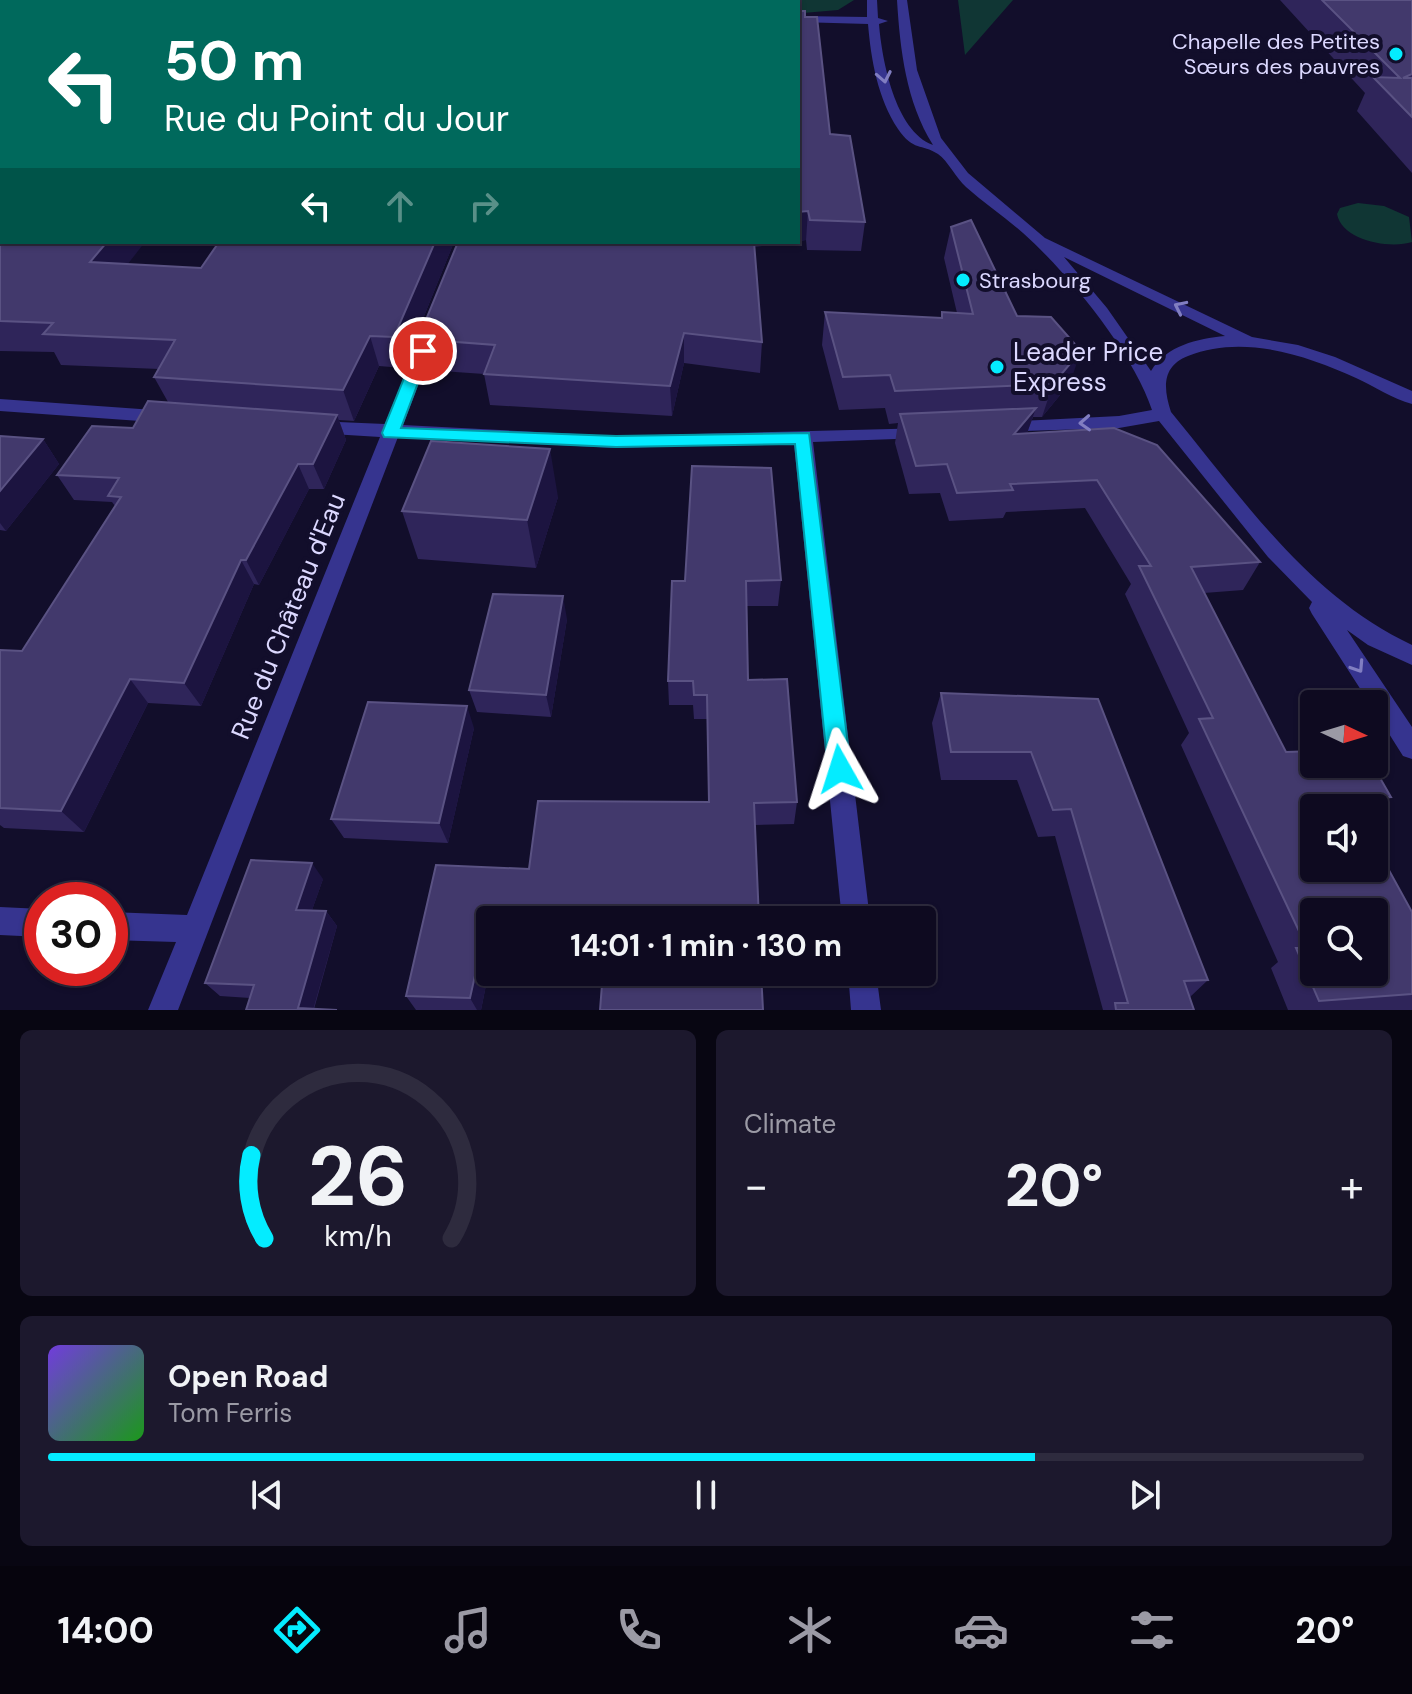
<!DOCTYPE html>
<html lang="en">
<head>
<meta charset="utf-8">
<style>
  body { margin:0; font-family:"DM Sans",sans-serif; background:#1c182d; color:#f1f3f6; height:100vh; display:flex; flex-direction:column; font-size:30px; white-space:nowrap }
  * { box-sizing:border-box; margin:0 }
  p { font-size:26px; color:#9b9aa5 }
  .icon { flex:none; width:44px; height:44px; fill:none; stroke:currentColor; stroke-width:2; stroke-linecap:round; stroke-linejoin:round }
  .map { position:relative; height:1010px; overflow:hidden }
  .details { display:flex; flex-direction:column; gap:20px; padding:20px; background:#080612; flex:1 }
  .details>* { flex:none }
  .guide { position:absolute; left:0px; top:0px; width:800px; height:244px; box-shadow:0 2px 6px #0004,0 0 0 2px #2e2b3e; background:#00695c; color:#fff; overflow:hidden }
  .needle { width:52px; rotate:94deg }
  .buttons { position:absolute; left:1300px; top:690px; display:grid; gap:16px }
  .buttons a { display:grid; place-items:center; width:88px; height:88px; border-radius:8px; background:#0e0a20; box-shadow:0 2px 6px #0004,0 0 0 2px #2e2b3e; font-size:40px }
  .speed { position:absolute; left:24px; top:882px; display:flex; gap:16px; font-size:40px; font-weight:700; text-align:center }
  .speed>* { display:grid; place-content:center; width:104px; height:104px; border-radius:50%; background:#0e0a20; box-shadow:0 2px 6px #0004,0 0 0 2px #2e2b3e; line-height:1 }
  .speed .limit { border:12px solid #d22; background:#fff; color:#111 }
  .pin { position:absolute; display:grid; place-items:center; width:68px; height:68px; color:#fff; margin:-34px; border:4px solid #fff; border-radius:50%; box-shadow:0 2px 8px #0007 }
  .me { position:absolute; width:88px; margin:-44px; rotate:354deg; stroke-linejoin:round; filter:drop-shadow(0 0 6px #0008) }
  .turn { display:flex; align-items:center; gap:28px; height:168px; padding:0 32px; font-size:36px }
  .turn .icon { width:104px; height:104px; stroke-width:2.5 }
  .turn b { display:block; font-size:56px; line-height:68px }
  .lanes { display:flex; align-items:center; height:76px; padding:0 32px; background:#0003; justify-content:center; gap:40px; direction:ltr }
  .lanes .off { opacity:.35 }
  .big { font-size:60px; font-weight:700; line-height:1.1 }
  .details .card { flex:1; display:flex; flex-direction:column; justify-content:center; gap:12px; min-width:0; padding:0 28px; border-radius:12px; background:#1c182d }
  .details .dial { align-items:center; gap:0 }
  .dial svg { height:208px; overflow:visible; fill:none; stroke:#2e2b3e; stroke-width:7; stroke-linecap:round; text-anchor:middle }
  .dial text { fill:#f1f3f6; stroke:none }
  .song { display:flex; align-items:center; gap:24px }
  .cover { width:96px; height:96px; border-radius:12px; background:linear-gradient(135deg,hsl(260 70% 55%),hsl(120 70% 35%)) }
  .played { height:8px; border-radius:4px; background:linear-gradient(90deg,#04ecff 75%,#2e2b3e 75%) }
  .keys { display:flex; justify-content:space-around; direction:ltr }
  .heat { display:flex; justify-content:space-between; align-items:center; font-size:44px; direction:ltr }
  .details .tiles { flex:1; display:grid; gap:20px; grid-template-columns:1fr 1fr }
  .card:last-child { grid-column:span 2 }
  .trip { position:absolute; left:476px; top:906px; width:460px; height:80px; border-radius:8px; background:#0e0a20; box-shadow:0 2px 6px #0004,0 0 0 2px #2e2b3e; font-weight:700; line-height:80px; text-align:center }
  .tabs { display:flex; height:128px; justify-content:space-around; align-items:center; background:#06040d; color:#9b9aa5 }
  .tabs .icon { width:56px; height:56px }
  .tabs .on { color:#04ecff }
  .tabs b { font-size:36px; color:#f1f3f6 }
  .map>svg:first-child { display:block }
  .green { fill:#103634 }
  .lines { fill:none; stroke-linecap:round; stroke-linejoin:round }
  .minor { fill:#36348f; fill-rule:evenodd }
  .wall { fill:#2f255a }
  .shaded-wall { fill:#1c1440 }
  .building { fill:#42396c; stroke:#5a5283; stroke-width:2; fill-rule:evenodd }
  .oneway { stroke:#817ec1 }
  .route { fill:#04ecff; stroke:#0399a6; stroke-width:2 }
  .poi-dot { fill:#04ecff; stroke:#120e2b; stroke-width:3 }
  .labels { text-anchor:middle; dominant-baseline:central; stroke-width:8; stroke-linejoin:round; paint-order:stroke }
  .far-poi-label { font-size:22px; fill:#dcd8ff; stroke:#120e2b; text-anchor:end }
  .poi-label { font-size:26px; fill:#dcd8ff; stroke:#120e2b; text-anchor:start }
  .street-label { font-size:26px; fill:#dcd8ff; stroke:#120e2b }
</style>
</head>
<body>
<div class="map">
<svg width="1412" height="1010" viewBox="0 0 1412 1010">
  <rect width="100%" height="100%" fill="#120e2b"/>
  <!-- green -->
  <path class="green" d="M586,0h268l-16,10 -35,3 -5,-1v-10z
    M958,0h55l-48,55z
    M1358,203l26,3 25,11 3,25c-22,7 -70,-1 -75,-28l3,-6z"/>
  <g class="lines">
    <!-- minor -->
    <path class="minor" d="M555,0h10v2h-10z
      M867,0h10l1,18 10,3 -9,3c3,36 16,107 54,121 -27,-43 -33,-96 -36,-145h10l10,70 24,68 27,35 77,65 207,99 46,8 37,12 77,34v13c-19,-5 -38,-18 -56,-26 -51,-23 -113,-44 -168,-22 -26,10 -25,32 -17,56 71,86 138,185 241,233v20l-44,-20 -21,-15 65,97v32l-9,-3 -29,-46v-6h-4l-58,-90 -3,-6 3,-6 -44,-45 -109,-136 -40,7 -123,4 -2,-4 2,-4 7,-2 116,-6 33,-6c-18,-56 -84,-137 -129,-177 -18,-16 -39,-30 -57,-46 -10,-9 -18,-26 -28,-33 -17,-11 -24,-2 -40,-25 -20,-30 -27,-69 -30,-105l-70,-2v-6l69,1zM1064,257l161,79c-28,3 -58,9 -74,35l-44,-63z
      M432,323l8,5 -37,97 213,11 314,-8 2,4 -2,4 -7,2 -110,4 57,478h-28l-48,-477 -178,5 -218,-11 -220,573h-30l28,-68 -66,-2v-28l77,3 193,-478 -65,-4 -9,-6 9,-6 70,3 39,-96z
      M0,399l168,12 9,6 -9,6 -168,-12z
      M0,907l42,2v28l-42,-2z
      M848,972h28l5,38h-30z"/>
  </g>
  <!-- wall -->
  <path class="wall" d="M0,0h537v2h-535l126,262 73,4 253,-26 -51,126 -24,-2 -25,55 -15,-1 7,20 -22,49h-15l-50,96 -5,-1 -53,122 -53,-3 -64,129 -80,-4 -4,-3v-17l22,-157 93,-145 -3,-4 -38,-2 -17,-25 76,-47 35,-26 -14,-25 5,-8 -98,-4 -7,-13 -54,-1z
    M1280,0h132v173l-55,-62 8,-18z
    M798,11l7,6 25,117 35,88 -4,29 -54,-1 -1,-10 -8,1z
    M951,227l66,89 53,67 -28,34h-9l-6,16 233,129 -17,28 -39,3 82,159 105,45 -17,15v-4h-60l98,104v98h-124l-17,-42 7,-6 -97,-217 8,-12 -64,-139 6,-10 -46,-76 -79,4 -3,6 -54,3 -9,-28 -31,1 -14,-51 3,-20 -9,1 -4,-16 -46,2 -17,-65 3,-33 116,6 1,-6 15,1 -13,-55z
    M458,242h334l-38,5 8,95 -2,31 -76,-10 -12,53 -182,-11 -6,-31 -57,-4 -9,-31z
    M0,436l43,3 16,25 -53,67 -6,-1z
    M558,497l-22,71 -118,-9 -16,-48z
    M781,580l-3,26h-31l1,74 49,122 -3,22 -39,1 -265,95v45l-9,45h-65l-10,-14 123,-127 180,-67 -2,-83h-13l-1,-14h-24l-1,-24 4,-100z
    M567,619l-16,98 -74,-5 -8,-22z
    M941,693l157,6 110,281 -18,17 4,13h-91l-48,-174 -17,1 -21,-57h-76l-9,-57z
    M474,728l-26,115 -104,-5 -13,-19z
    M323,879l-11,31 14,1 11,15 -23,83 -68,1 4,-12 -30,-2 -15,-13z"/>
  <!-- shaded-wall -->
  <path class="shaded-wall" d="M523,0h14v2h-14z
    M808,211l-2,29 -8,1v-29z
    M107,242h38l-39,50 -16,-30z
    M435,242h19l-51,126 -9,-31z
    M751,242h41l-41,5z
    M684,333v30l-12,53 -2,-30z
    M370,336l9,30 -25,55 -11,-31z
    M1081,351l-11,32 -28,34 11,-33z
    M1036,408l-10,28 -12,-2z
    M337,415l9,25 -22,49 -11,-25z
    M43,439l16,25 -53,67 -6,-8v-32z
    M550,449l8,48 -22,71 -9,-48z
    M298,464l11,25 -50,96 -13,-25z
    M241,560l13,24 -53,122 -17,-23z
    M563,596l4,23 -16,98 -5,-22z
    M130,679l18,24 -64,129 -23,-21z
    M467,706l7,22 -26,115 -9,-20z
    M312,863l11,16 -16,45 -11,-14z
    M326,911l11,15 -24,84 -15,-2z
    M486,926l4,10v29l-9,45h-4l-7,-12z"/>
  <!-- building -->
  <path class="building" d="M0,0h523v2h-521v240h105l-17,20 111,6 18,-26h216l-41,95 -24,-1 -27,54 -189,-13 21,-37 -132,-6 10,-11 -53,-2z
    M1322,0h90v74l-9,4h9v39l-39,-40 27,1z
    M798,11h7v6h12l13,117 20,2 15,86 -55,-2 -2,-9 -10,1z
    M971,220l46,96 34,1 30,34 -28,33 -158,7 -5,-16 -47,2 -18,-65 117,6v-6l31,2 -22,-87z
    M458,242h296l8,100 -78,-9 -14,53 -186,-12 11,-29 -77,-6z
    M148,401l189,14 -24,49h-15l-52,96h-5l-57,123 -54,-4 -69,132 -61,-3v-158l22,1 99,-154 -13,-1 11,-18 -62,-3 35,-49 41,2z
    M1036,408l-22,26 100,-6 43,17 103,117 -69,5 95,185 28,-1v13h58l19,33 -42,2 5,9h-40v60h60v-25l38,69v82l-93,7 -23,-53h11l-108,-229 14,-1 -74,-152h12l-54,-86 -87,4 3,6 -56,3 -10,-29 -31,2 -16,-52zM1314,912h60v60h-60z
    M0,436l43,3 -43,52z
    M431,441l119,8 -23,71 -125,-9z
    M692,466l79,2 10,112 -35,1 2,99 39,-1 10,123 -43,1 5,117h-269v6h-4l-16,72 -64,-2 30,-131 93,4 9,-68 171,1 -2,-107h-13l-1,-14h-25l4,-100h13z
    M493,594l70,2 -17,99 -77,-5z
    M941,693l157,6 110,281 -24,1 10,29h-78l-1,-7h13l-57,-194 -18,1 -22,-58h-80z
    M368,702l99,4 -28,117 -108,-4z
    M251,860l61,3 -16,47 30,1 -28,97 39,2h-91l8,-25 -49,-2z
    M603,972h158l2,38h-163z"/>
  <!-- one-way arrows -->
  <defs><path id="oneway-chevron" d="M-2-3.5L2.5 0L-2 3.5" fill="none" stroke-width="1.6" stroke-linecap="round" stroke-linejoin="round" transform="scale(2)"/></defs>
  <g class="oneway">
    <use href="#oneway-chevron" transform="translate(884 77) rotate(79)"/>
    <use href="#oneway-chevron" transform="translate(1180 307) rotate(-154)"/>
    <use href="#oneway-chevron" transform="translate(1085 423) rotate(177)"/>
    <use href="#oneway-chevron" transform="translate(1358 667) rotate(57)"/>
  </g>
  <!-- route -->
  <path class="route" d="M423,346l7,5 -29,77 215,8 193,-3 42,336 -3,8 -8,3 -8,-3 -4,-8 -33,-325 -179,3 -232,-10 -2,-4 33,-82z"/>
  <!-- markers -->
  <g class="poi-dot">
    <circle cx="1396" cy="54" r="8"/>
    <circle cx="963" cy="280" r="8"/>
    <circle cx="997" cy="367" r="8"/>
  </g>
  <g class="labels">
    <!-- far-poi labels -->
    <g class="far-poi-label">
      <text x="1380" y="41">Chapelle des Petites<tspan x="1380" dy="25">Sœurs des pauvres</tspan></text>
      <text x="979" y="280" text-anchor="start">Strasbourg</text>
    </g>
    <!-- poi labels -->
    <g class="poi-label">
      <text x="1013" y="352">Leader Price<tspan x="1013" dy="30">Express</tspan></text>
    </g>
    <!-- street labels -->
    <g class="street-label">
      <text transform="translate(288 616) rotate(-68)">Rue du Château d'Eau</text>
    </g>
  </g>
</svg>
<div class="buttons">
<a><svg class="needle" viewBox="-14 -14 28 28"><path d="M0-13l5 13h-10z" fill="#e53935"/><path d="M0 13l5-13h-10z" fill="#9b9aa5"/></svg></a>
<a><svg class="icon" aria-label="sound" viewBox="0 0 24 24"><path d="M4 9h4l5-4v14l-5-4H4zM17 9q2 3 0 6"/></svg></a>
<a><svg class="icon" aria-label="search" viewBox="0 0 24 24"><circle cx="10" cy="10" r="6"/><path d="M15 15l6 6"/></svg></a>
</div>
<div class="speed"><div class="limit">30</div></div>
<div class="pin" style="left:423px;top:351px;background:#d93025"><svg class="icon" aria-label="arrive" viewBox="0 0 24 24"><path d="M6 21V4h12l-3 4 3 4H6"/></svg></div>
<svg class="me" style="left:840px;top:769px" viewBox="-20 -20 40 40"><path d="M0-17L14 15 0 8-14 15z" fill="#04ecff" stroke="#fff" stroke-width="4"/></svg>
<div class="trip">14:01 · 1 min · 130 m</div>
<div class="guide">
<div class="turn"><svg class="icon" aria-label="left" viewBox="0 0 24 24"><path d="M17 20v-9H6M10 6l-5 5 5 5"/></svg><div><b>50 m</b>Rue du Point du Jour</div></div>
<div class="lanes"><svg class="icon" aria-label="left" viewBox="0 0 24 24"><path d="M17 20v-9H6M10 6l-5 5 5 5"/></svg><svg class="icon off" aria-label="ahead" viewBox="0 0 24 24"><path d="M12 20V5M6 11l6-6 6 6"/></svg><svg class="icon off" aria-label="right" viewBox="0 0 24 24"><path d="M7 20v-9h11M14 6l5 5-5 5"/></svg></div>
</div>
</div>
<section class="details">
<div class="tiles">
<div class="card dial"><svg viewBox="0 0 100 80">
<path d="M14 69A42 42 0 1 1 86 69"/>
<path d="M14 69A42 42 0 0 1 9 37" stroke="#04ecff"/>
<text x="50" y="56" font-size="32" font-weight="700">26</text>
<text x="50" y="72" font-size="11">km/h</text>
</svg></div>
<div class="card"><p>Climate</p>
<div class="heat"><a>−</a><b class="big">20°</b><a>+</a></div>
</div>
<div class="card">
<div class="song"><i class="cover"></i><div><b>Open Road</b><p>Tom Ferris</p></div></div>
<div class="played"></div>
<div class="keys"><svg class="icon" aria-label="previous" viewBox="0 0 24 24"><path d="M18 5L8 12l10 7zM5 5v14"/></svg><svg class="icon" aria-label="pause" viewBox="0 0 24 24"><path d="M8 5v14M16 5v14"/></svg><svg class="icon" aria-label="next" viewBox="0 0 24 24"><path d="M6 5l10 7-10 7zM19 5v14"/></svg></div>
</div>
</div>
</section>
<nav class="tabs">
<b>14:00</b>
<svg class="icon on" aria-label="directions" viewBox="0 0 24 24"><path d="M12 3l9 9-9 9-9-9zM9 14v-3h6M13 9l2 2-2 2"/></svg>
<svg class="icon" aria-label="music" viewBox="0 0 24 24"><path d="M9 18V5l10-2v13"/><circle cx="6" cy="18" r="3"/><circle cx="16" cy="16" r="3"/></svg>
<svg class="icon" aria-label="phone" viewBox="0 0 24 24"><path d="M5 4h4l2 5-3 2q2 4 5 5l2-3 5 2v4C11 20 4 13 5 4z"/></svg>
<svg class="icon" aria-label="climate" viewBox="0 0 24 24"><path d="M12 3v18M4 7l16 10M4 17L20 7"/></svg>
<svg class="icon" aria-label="car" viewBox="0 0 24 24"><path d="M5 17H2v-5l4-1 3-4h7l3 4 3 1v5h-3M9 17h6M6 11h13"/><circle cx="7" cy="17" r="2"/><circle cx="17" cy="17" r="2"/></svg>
<svg class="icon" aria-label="filters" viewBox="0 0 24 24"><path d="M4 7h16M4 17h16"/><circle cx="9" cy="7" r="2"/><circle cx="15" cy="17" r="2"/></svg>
<b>20°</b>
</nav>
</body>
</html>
